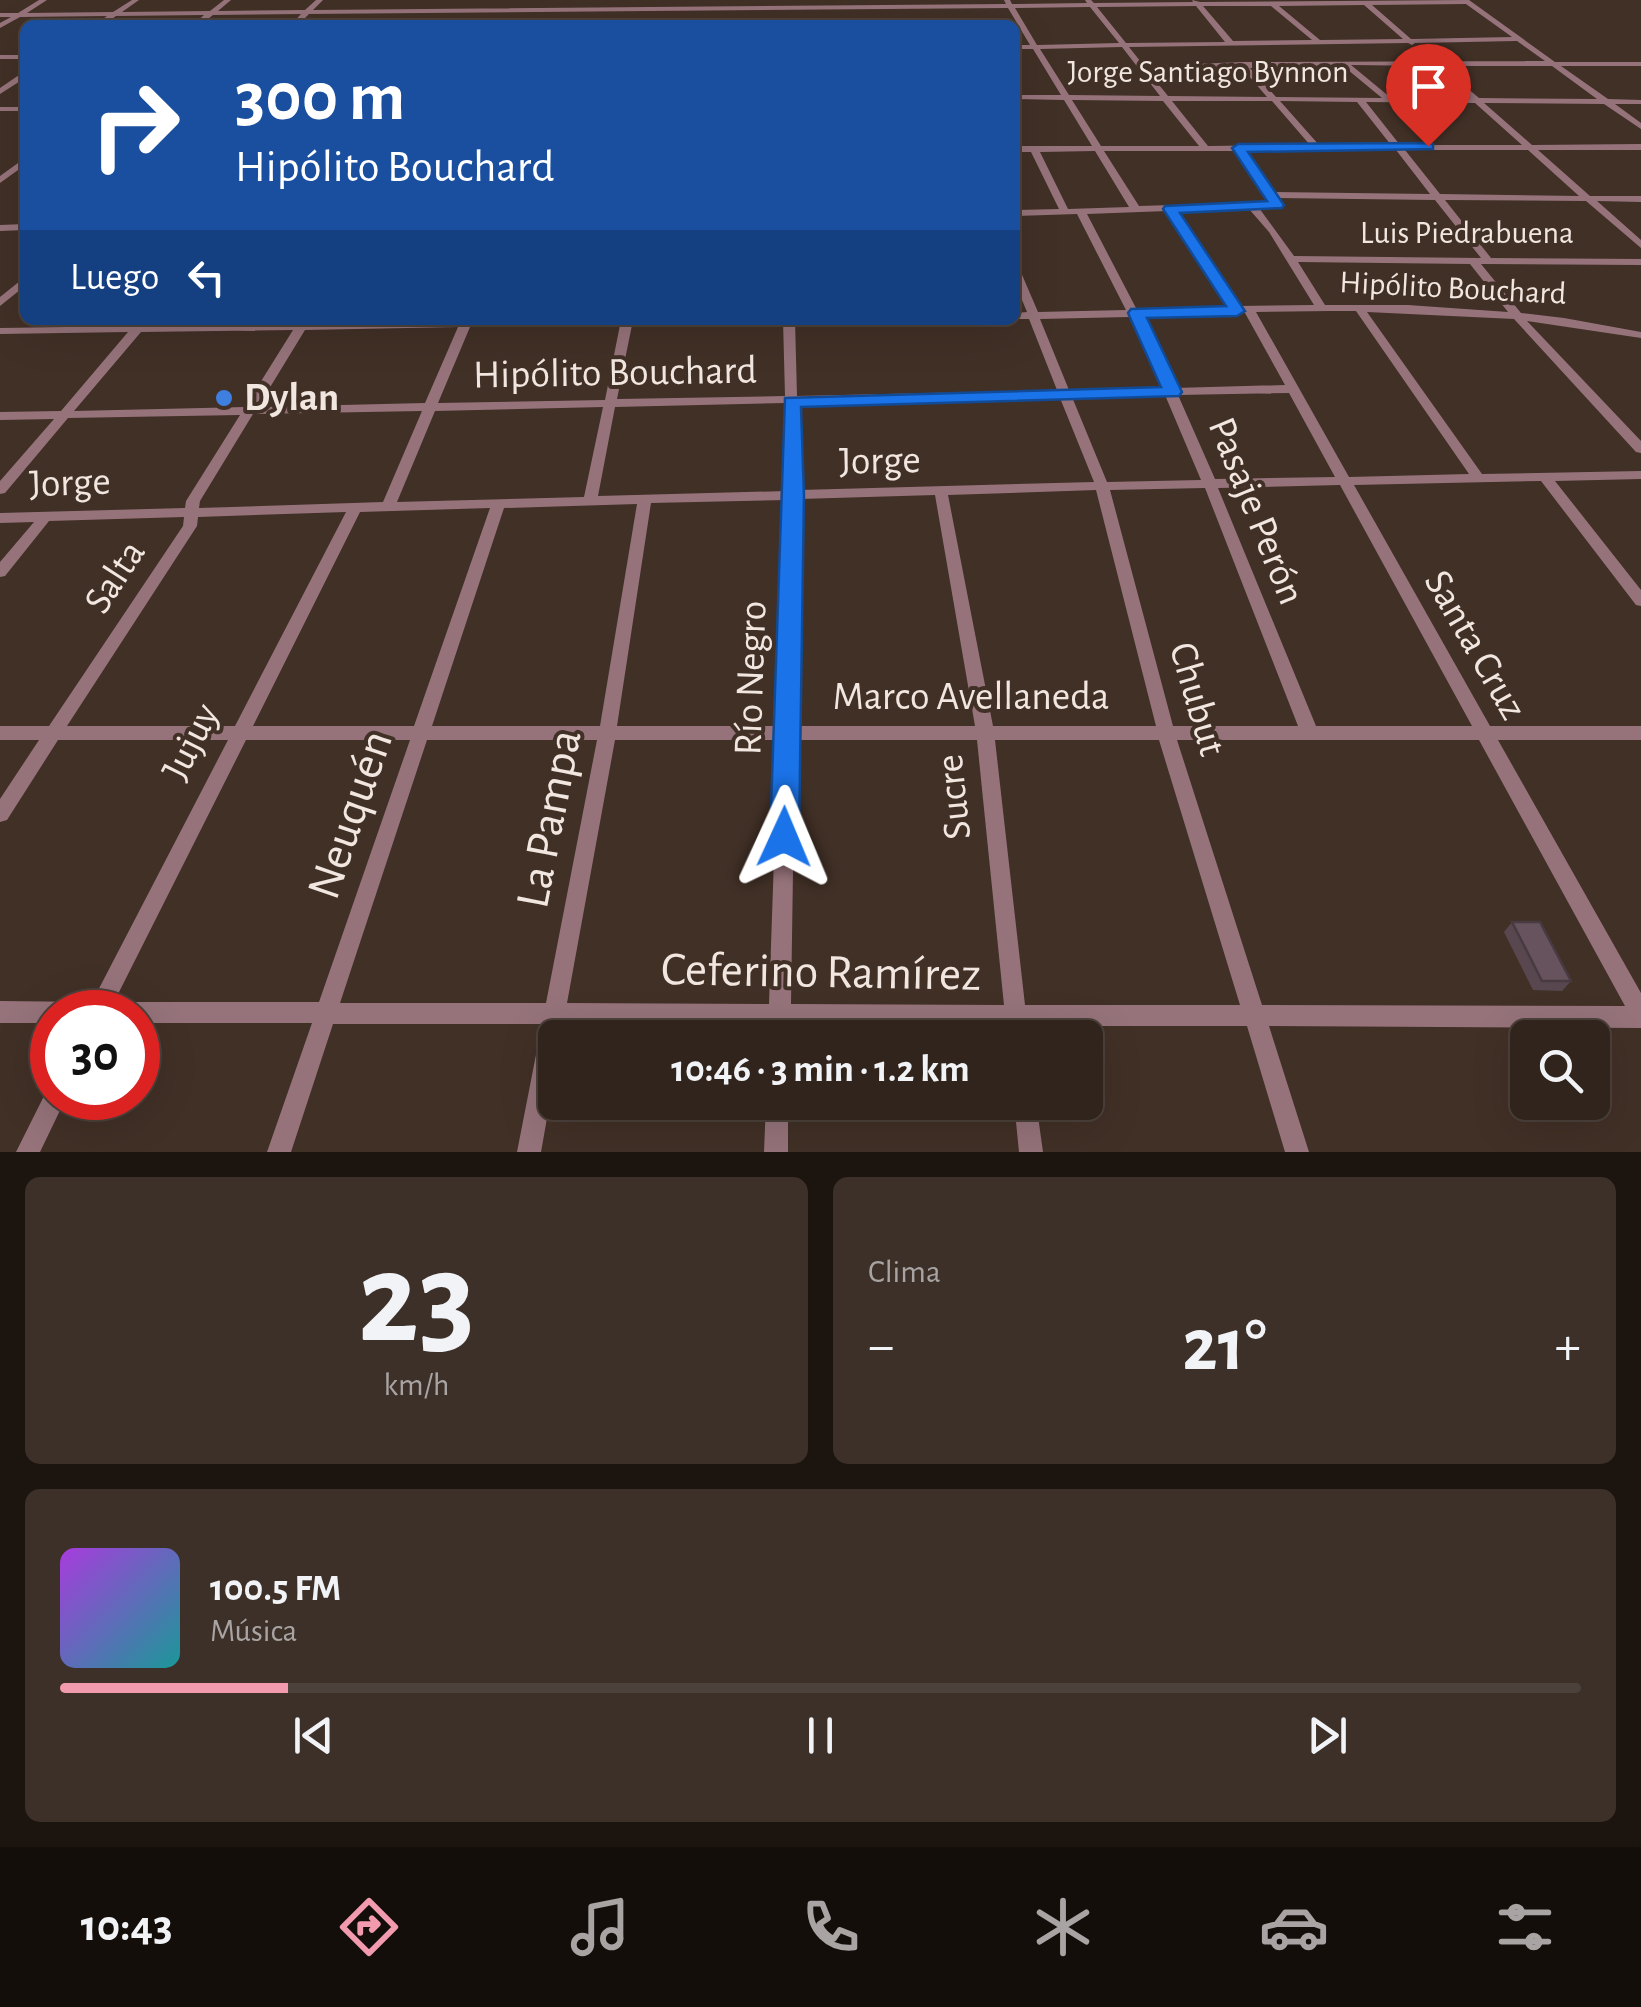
<!DOCTYPE html>
<html lang="es">
<head>
<meta charset="utf-8">
<style>
  body { margin:0; font-family:"Alegreya Sans",sans-serif; background:#3d3029; color:#f1f3f6; height:100vh; display:flex; flex-direction:column; font-size:38px; white-space:nowrap }
  * { box-sizing:border-box; margin:0 }
  p { font-size:32px; color:#a8a4a3 }
  .icon { flex:none; width:55px; height:55px; fill:none; stroke:currentColor; stroke-width:2; stroke-linecap:round; stroke-linejoin:round }
  .map { position:relative; height:1152px; overflow:hidden }
  .panel { display:flex; flex-direction:column; gap:25px; padding:25px; background:#1b140f; flex:1 }
  .panel>* { flex:none }
  .top-card { position:absolute; left:20px; top:20px; width:1000px; height:305px; border-radius:15px; box-shadow:0 10px 40px #0002,0 0 0 2px #4c413b; background:#1a4fa0; color:#fff; overflow:hidden }
  .controls { position:absolute; left:1510px; top:1020px; display:grid; gap:20px }
  .controls a { display:grid; place-items:center; width:100px; height:100px; border-radius:15px; background:#31241c; box-shadow:0 10px 40px #0002,0 0 0 2px #4c413b; font-size:50px }
  .speed { position:absolute; left:30px; top:990px; display:flex; gap:20px; font-size:50px; font-weight:700; text-align:center }
  .speed>* { display:grid; place-content:center; width:130px; height:130px; border-radius:50%; background:#31241c; box-shadow:0 10px 40px #0002,0 0 0 2px #4c413b; line-height:1 }
  .speed .limit { border:15px solid #d22; background:#fff; color:#111 }
  .pin { position:absolute; display:grid; place-items:center; width:85px; height:85px; color:#fff; margin:-102px -42px; border-radius:50% 50% 50% 0; rotate:-45deg; box-shadow:0 0 10px #0007 }
  .pin .icon { rotate:45deg }
  .me { position:absolute; width:110px; margin:-55px; rotate:1deg; stroke-linejoin:round; filter:drop-shadow(0 0 8px #0008) }
  .turn { display:flex; align-items:center; gap:35px; height:210px; padding:0 50px; font-size:45px }
  .turn .icon { width:130px; height:130px; stroke-width:2.5 }
  .turn b { display:block; font-size:70px; line-height:85px }
  .then { display:flex; align-items:center; height:95px; padding:0 50px; background:#0003; gap:20px; font-size:38px }
  .big { font-size:75px; font-weight:600; line-height:1.1 }
  .panel .card { flex:1; display:flex; flex-direction:column; justify-content:center; gap:15px; min-width:0; padding:0 35px; border-radius:15px; background:#3d3029 }
  .panel .dial { align-items:center; gap:0 }
  .dial b { font-size:130px; line-height:1 }
  .song { display:flex; align-items:center; gap:30px }
  .cover { width:120px; height:120px; border-radius:15px; background:linear-gradient(135deg,hsl(280 70% 55%),hsl(180 70% 35%)) }
  .played { height:10px; border-radius:5px; background:linear-gradient(90deg,#f29aae 15%,#4c413b 15%) }
  .keys { display:flex; justify-content:space-around; direction:ltr }
  .heat { display:flex; justify-content:space-between; align-items:center; font-size:55px; direction:ltr }
  .panel .tiles { flex:1; display:grid; gap:25px; grid-template-columns:1fr 1fr }
  .card:last-child { grid-column:span 2 }
  .trip { position:absolute; left:538px; top:1020px; width:565px; height:100px; border-radius:15px; background:#31241c; box-shadow:0 10px 40px #0002,0 0 0 2px #4c413b; font-weight:600; line-height:100px; text-align:center }
  .tab-bar { display:flex; height:160px; justify-content:space-around; align-items:center; background:#140e0b; color:#a8a4a3 }
  .tab-bar .icon { width:70px; height:70px }
  .tab-bar .on { color:#f29aae }
  .tab-bar b { font-size:45px; color:#f1f3f6 }
  .map>svg:first-child { display:block }
  .lines { fill:none; stroke-linecap:round; stroke-linejoin:round }
  .minor { fill:#96737b; fill-rule:evenodd }
  .wall { fill:#594750 }
  .building { fill:#67535d; stroke:#483a41; stroke-width:2.5 }
  .route { fill:#1a73e8; stroke:#114b97; stroke-width:2.5 }
  .shop-dot { fill:#3f7fe0; stroke:#413026; stroke-width:4 }
  .labels { text-anchor:middle; dominant-baseline:central; stroke-width:8; stroke-linejoin:round; paint-order:stroke }
  .far-street-label { font-size:32px; fill:#f1e6e0; stroke:#413026 }
  .street-label { font-size:40px; fill:#f1e6e0; stroke:#413026 }
  .poi-label { font-size:40px; font-weight:bold; fill:#f1e6e0; stroke:#413026; text-anchor:start }
  .near-street-label { font-size:48px; fill:#f1e6e0; stroke:#413026 }
</style>
</head>
<body>
<div class="map">
<svg width="1641" height="1152" viewBox="0 0 1641 1152">
  <rect width="100%" height="100%" fill="#413026"/>
  <g class="lines">
    <!-- minor -->
    <path class="minor" d="M39,0h8l-20,13 86,-1 19,-12h7l-17,12 88,-1 14,-11h7l-13,11 87,-1 11,-10h7l-10,10 693,-6 -2,-4h6l2,4 75,-1 -2,-3h6l3,3 99,-1 -1,-2 8,2 269,-2 86,62h86v4h-80l47,33 33,1v4h-26l26,19v6l-37,-25 -120,-1 48,42 109,-1v6h-103l52,46h51v6l-44,-1 44,39v8l-55,-47 -141,-1 46,58 150,1v6l-160,-1 40,49 43,5 77,14v6l-114,-17 114,120v12l-5,-1 -122,-133 -147,-7 115,162 159,-3v8l-86,2 86,109v16l-5,-1 -95,-124 -187,4 136,241h151v14h-143l143,253v35l-372,-2 40,126h-24l-38,-126h-219l1,12h-22l-1,-12 -216,-1v13h-22v-13l-204,-1 -3,14h-6v35l-14,79h-24l25,-128h-209l-42,128h-24l45,-129h-174v-11h-86v11h-52v-22l92,1 136,-262h-170l-51,80 -7,2v-23l39,-59h-39v-14h49l134,-200 1,-9 -135,4 -44,55 -5,1v-15l34,-40 -34,1v-10l185,-5 1,-7 54,-86 -172,3 -63,75 -5,1v-13l54,-62 -54,1v-8l61,-1 67,-79 -128,2v-6l134,-2 6,-3 5,2 153,-2 2,-3h8l1,3 417,-3 -6,3 -88,2 -15,74 168,-3 -2,-76h12l2,76 260,-6 -28,-71h-14v-6l12,-1 -12,-29v-16l5,3 18,42 88,-2 -49,-96 -62,2v-6l44,-1 -28,-57h-16v-6h77l-28,-46 -49,-1v-4h46l-28,-46h-18v-4h15l-22,-37 -699,6 -11,11h-7l10,-11 -88,1 -13,10h-7l11,-10 -88,1 -13,9h-8l12,-9 -87,1 -20,11v-5l11,-6h-11v-4h18zM1466,4l46,33 -101,2 -39,-34zM1364,5l39,34 -83,1 -41,-34zM1196,6l29,36 -99,1 -29,-36zM1203,6h68l41,34 -79,1zM1090,7l29,36 -82,2 -22,-37zM1517,41l28,20 -302,1 -99,4 -15,-19 279,-4 4,2 3,-2zM1122,47l38,49 -91,-1 -29,-46zM1342,65l40,33 -106,-1 -26,-29zM1351,65l82,1 37,32h-79zM1441,66h111l45,33 -118,-1zM1242,68l25,29 -99,-1 -21,-26zM1072,100l91,1 36,45h-98zM1172,101h100l38,44 -102,1zM1280,101l77,1 34,43h-72zM1366,102l109,1 47,42h-122zM1396,150l34,44 -157,-2 -29,-41zM1405,150h123l51,46 -139,-2zM1095,151l34,56 -61,2 -28,-57zM1104,151h132l34,51 -131,4zM1277,198l158,2 46,58 -187,-2 -35,-48 21,-1 2,-2zM1249,209l20,23 45,73 -75,1 -63,-95zM1167,211l62,96 -92,3 -50,-96zM1298,262l172,2 38,48 -100,-7h-83zM1330,311h26l113,163 -120,3 -93,-165zM1233,313h12l40,72 -111,3 -34,-72zM1129,317l33,71 -93,2 -29,-71zM620,325l-15,75 -167,3 32,-76zM458,327l-33,76 -167,4 47,-77zM293,330l-48,77 -171,4 67,-79zM1289,393l46,84 -120,2 -37,-84zM1165,395l36,85 -94,2 -35,-85zM1060,398l34,84 -294,8 -3,-87zM785,403l1,88 -188,5 17,-89zM603,407l-19,90 -187,5 38,-91zM422,411l-39,91 -184,6 1,-7 53,-87zM1340,485l132,241h-156l-98,-238zM1205,488l93,238h-125l-63,-236zM1096,490l60,236h-163l-45,-231zM935,495l40,231h-179l4,-227zM786,500l-8,226h-161l34,-223zM637,504l-37,222h-168l72,-218zM490,508l-76,218h-161l107,-214zM346,512l-111,214h-168l130,-200 1,-9zM246,740h164l-91,262h-205zM427,740h170l-51,263h-206zM615,740h163l-9,264 -202,-1zM795,740h182l27,265 -213,-1zM995,740h164l81,265h-215zM1177,740h302l146,266 -363,-1z
      M0,55h25v4h-25z
      M22,73h3v5l-25,16v-6z
      M0,107h25v4h-25z
      M25,158v7l-25,18v-7z
      M25,224v6l-25,1v-6z
      M25,277v9l-25,20v-9z
      M52,1088v10h14l-26,54h-24l31,-62z
      M766,1102h22v50h-24z
      M1014,1102h22l7,50h-24z"/>
  </g>
  <!-- wall -->
  <path class="wall" d="M1512,922l59,59 -9,10 -29,-1 -29,-58z"/>
  <!-- building -->
  <path class="building" d="M1512,922h28l31,59h-29z"/>
  <!-- route -->
  <path class="route" d="M1428,143l5,1v5l-185,3 36,53 -2,3 -102,5 65,98 -8,5 -90,2 35,74 -3,4 -378,11 3,88 -5,342 -4,9 -11,4 -10,-4 -4,-9 15,-439 376,-11 -33,-74 3,-4 95,-3 -63,-97 2,-3 102,-5 -35,-53 6,-4z"/>
  <!-- markers -->
  <circle class="shop-dot" cx="224" cy="398" r="10"/>
  <g class="labels">
    <!-- far-street labels -->
    <g class="far-street-label">
      <text x="1208" y="72">Jorge Santiago Bynnon</text>
      <text x="1467" y="233">Luis Piedrabuena</text>
      <text transform="translate(1453 288) rotate(3)">Hipólito Bouchard</text>
    </g>
    <!-- street labels -->
    <g class="street-label">
      <text transform="translate(615 373) rotate(-1)">Hipólito Bouchard</text>
      <text transform="translate(880 461) rotate(-1)">Jorge</text>
      <text transform="translate(70 483) rotate(-2)">Jorge</text>
      <text transform="translate(1256 511) rotate(68)">Pasaje Perón</text>
      <text transform="translate(115 577) rotate(-57)">Salta</text>
      <text transform="translate(1475 645) rotate(60)">Santa Cruz</text>
      <text transform="translate(751 678) rotate(-88)">Río Negro</text>
      <text x="971" y="697">Marco Avellaneda</text>
      <text transform="translate(1197 699) rotate(74)">Chubut</text>
      <text transform="translate(191 742) rotate(-63)">Jujuy</text>
      <text transform="translate(954 797) rotate(-96)">Sucre</text>
    </g>
    <!-- poi labels -->
    <g class="poi-label">
      <text x="244" y="398">Dylan</text>
    </g>
    <!-- near-street labels -->
    <g class="near-street-label">
      <text transform="translate(351 815) rotate(-71)">Neuquén</text>
      <text transform="translate(550 819) rotate(-79)">La Pampa</text>
      <text transform="translate(821 973) rotate(1)">Ceferino Ramírez</text>
    </g>
  </g>
</svg>
<div class="controls">
<a><svg class="icon" aria-label="search" viewBox="0 0 24 24"><circle cx="10" cy="10" r="6"/><path d="M15 15l6 6"/></svg></a>
</div>
<div class="speed"><div class="limit">30</div></div>
<div class="pin" style="left:1428px;top:146px;background:#d93025"><svg class="icon" aria-label="arrive" viewBox="0 0 24 24"><path d="M6 21V4h12l-3 4 3 4H6"/></svg></div>
<svg class="me" style="left:784px;top:837px" viewBox="-20 -20 40 40"><path d="M0-17L14 15 0 8-14 15z" fill="#1a73e8" stroke="#fff" stroke-width="4"/></svg>
<div class="trip">10:46 · 3 min · 1.2 km</div>
<div class="top-card">
<div class="turn"><svg class="icon" aria-label="right" viewBox="0 0 24 24"><path d="M7 20v-9h11M14 6l5 5-5 5"/></svg><div><b>300 m</b>Hipólito Bouchard</div></div>
<div class="then">Luego<svg class="icon" aria-label="left" viewBox="0 0 24 24"><path d="M17 20v-9H6M10 6l-5 5 5 5"/></svg></div>
</div>
</div>
<section class="panel">
<div class="tiles">
<div class="card dial"><b>23</b><p>km/h</p></div>
<div class="card"><p>Clima</p>
<div class="heat"><a>−</a><b class="big">21°</b><a>+</a></div>
</div>
<div class="card">
<div class="song"><i class="cover"></i><div><b>100.5 FM</b><p>Música</p></div></div>
<div class="played"></div>
<div class="keys"><svg class="icon" aria-label="previous" viewBox="0 0 24 24"><path d="M18 5L8 12l10 7zM5 5v14"/></svg><svg class="icon" aria-label="pause" viewBox="0 0 24 24"><path d="M8 5v14M16 5v14"/></svg><svg class="icon" aria-label="next" viewBox="0 0 24 24"><path d="M6 5l10 7-10 7zM19 5v14"/></svg></div>
</div>
</div>
</section>
<nav class="tab-bar">
<b>10:43</b>
<svg class="icon on" aria-label="directions" viewBox="0 0 24 24"><path d="M12 3l9 9-9 9-9-9zM9 14v-3h6M13 9l2 2-2 2"/></svg>
<svg class="icon" aria-label="music" viewBox="0 0 24 24"><path d="M9 18V5l10-2v13"/><circle cx="6" cy="18" r="3"/><circle cx="16" cy="16" r="3"/></svg>
<svg class="icon" aria-label="phone" viewBox="0 0 24 24"><path d="M5 4h4l2 5-3 2q2 4 5 5l2-3 5 2v4C11 20 4 13 5 4z"/></svg>
<svg class="icon" aria-label="climate" viewBox="0 0 24 24"><path d="M12 3v18M4 7l16 10M4 17L20 7"/></svg>
<svg class="icon" aria-label="car" viewBox="0 0 24 24"><path d="M5 17H2v-5l4-1 3-4h7l3 4 3 1v5h-3M9 17h6M6 11h13"/><circle cx="7" cy="17" r="2"/><circle cx="17" cy="17" r="2"/></svg>
<svg class="icon" aria-label="filters" viewBox="0 0 24 24"><path d="M4 7h16M4 17h16"/><circle cx="9" cy="7" r="2"/><circle cx="15" cy="17" r="2"/></svg>
</nav>
</body>
</html>
